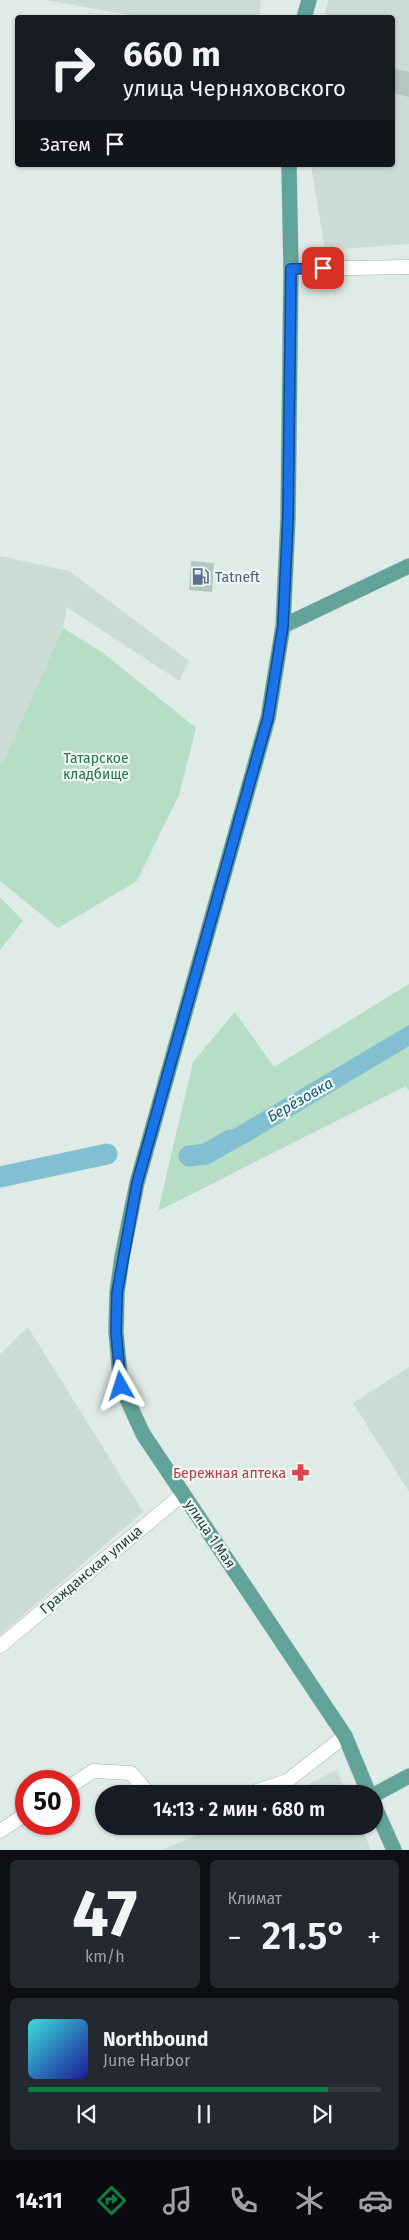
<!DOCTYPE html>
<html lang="ru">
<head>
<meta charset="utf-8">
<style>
  body { margin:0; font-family:"Fira Sans",sans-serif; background:#242831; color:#f1f3f6; height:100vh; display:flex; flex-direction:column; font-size:19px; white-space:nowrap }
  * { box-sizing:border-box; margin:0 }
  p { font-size:16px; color:#9ea1a6 }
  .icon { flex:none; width:28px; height:28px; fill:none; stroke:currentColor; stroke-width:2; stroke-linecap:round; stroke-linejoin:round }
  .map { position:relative; height:1850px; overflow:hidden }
  .side { display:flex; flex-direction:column; gap:10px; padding:10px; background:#0d0f14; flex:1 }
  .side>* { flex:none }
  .banner { position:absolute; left:15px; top:15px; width:380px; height:152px; border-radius:5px; box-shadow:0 1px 4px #0004; background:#171b24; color:#f1f3f6; overflow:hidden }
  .speed { position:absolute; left:15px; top:1770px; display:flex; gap:10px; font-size:25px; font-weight:700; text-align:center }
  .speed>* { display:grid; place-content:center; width:65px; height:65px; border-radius:50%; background:#171b24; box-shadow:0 1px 4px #0004; line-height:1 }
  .speed .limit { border:8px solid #d22; background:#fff; color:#111 }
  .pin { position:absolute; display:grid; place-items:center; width:42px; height:42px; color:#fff; margin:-21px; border-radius:10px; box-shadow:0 2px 8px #0006 }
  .me { position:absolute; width:55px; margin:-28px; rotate:354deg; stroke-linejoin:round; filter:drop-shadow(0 0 4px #0008) }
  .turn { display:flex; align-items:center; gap:18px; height:105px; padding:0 25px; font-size:22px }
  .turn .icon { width:65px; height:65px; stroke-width:2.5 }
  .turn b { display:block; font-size:35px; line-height:42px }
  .then { display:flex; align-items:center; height:48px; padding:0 25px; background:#0003; gap:10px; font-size:19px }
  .big { font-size:38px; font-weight:600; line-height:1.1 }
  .side .card { flex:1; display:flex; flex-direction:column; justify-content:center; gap:8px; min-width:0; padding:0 18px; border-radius:8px; background:#242831 }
  .side .dial { align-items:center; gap:0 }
  .dial b { font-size:65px; line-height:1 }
  .song { display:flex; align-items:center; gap:15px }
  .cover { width:60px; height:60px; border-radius:8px; background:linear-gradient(135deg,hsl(180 70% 55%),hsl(240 70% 35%)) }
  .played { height:5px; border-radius:2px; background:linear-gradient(90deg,#0b8043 85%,#363941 85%) }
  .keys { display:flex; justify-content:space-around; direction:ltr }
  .heat { display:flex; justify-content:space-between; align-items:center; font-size:28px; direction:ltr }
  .side .tiles { flex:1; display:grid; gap:10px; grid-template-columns:1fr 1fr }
  .card:last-child { grid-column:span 2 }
  .trip { position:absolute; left:95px; top:1785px; width:288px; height:50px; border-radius:25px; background:#171b24; box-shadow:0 1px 4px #0004; font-weight:600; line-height:50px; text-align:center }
  .menu { display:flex; height:80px; justify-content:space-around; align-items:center; background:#090b0e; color:#9ea1a6 }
  .menu .icon { width:35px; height:35px }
  .menu .on { color:#0b8043 }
  .menu b { font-size:22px; color:#f1f3f6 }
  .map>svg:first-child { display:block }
  .built { fill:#cddbd6 }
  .green { fill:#b6ddc5 }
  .water { fill:#83bfd3 }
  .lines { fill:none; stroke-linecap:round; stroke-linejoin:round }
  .river { stroke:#83bfd3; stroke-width:21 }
  .building { fill:#b4c6c0 }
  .minor-casing { stroke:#a2b3af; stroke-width:15 }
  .major-casing { stroke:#c0c8c7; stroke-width:16 }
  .minor { stroke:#fff; stroke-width:14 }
  .major { stroke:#61a398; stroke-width:15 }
  .route-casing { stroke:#114b97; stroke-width:12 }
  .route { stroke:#1a73e8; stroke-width:9 }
  .labels { text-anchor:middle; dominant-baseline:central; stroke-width:4.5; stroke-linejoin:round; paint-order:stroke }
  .service-label { font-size:14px; fill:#4e5e75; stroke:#eff7f4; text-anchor:start }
  .park-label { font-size:14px; fill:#28744d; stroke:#eff7f4 }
  .health-label { font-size:14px; fill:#be3a42; stroke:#eff7f4; text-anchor:end }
  .street-label { font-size:14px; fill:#1f3b37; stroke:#eff7f4 }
  .water-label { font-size:15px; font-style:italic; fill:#175f7a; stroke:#eff7f4 }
</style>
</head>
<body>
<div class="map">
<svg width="409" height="1850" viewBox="0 0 409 1850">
  <rect width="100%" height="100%" fill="#dfebe7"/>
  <!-- built -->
  <path class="built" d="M46,0h215l-2,18 -119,-1z
    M328,0h81v244l-84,6 -14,-85h81v-147l-68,-1z
    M0,556l69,15 120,90 -10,20 -112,-74 -4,21 -60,134 -3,-1z
    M28,1327l115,185 -143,123v-281z
    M409,1367v125l-56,-89z
    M337,1770l10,24h-59z
    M216,1826h145l10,24h-209z"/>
  <!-- green -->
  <path class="green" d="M63,628l40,25 93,75 -17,67 -42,86 -79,47 -58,-47v-120l3,1z
    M0,897l23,24 -23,29z
    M409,984v107l-3,-5 -248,125 35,-149 42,-50 39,55z"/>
  <!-- water -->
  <path class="water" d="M409,1025v21l-162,97 -37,18 -4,-7v-9z"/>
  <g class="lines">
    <!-- river -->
    <path class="river" d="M189,1156l17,-2 24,-14
      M0,1177l107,-23"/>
  </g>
  <!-- building -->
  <path class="building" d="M392,68l17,4v25l-17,-4z
    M191,561l23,2 -2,29 -23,-2z"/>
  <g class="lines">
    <defs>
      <path id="minor" d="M291,269l118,-2
        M0,1646l183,-152
        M69,1787l24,-16 38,2 18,21
        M248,1794l39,-13 58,-45
        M0,1831l26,-17"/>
      <path id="major" d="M304,18l5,-18
        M289,165l2,104 -3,249 -5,108 -15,92 -131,465 -15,74 -5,36 -1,39 5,54 22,48 202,302 24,58
        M283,626l126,-60
        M374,1795l35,-19
        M374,1805l20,45"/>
    </defs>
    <!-- minor casing -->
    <use href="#minor" class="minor-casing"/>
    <!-- major casing -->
    <use href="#major" class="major-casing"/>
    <!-- minor -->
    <use href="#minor" class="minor"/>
    <!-- major -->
    <use href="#major" class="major"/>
  </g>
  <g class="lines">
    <defs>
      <path id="route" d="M121,1386l-5,-54 1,-39 20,-110 131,-465 15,-92 5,-108 3,-249 32,-1"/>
    </defs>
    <!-- route casing -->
    <use href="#route" class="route-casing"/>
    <!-- route -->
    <use href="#route" class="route"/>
  </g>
  <!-- icons -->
  <defs>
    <symbol id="fuel-bare" viewBox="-9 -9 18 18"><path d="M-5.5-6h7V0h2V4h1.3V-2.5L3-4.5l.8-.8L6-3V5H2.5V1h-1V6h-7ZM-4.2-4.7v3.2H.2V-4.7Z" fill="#5c6f8a" stroke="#eff7f4" stroke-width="2.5" paint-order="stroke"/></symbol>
    <symbol id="pharmacy-bare" viewBox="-9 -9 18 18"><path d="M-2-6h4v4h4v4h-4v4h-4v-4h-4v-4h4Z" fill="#e0444e" stroke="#eff7f4" stroke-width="2.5" paint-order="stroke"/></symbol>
  </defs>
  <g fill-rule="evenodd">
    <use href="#fuel-bare" x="188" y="564" width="25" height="25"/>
    <use href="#pharmacy-bare" x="288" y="1460" width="25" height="25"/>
  </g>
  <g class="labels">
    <!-- service labels -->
    <g class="service-label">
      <text x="215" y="577">Tatneft</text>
    </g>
    <!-- park labels -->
    <g class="park-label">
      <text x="96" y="758">Татарское<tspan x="96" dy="16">кладбище</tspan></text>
    </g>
    <!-- health labels -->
    <g class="health-label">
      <text x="286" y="1473">Бережная аптека</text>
    </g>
    <!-- street labels -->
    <g class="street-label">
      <text transform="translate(210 1534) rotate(56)">улица 1 Мая</text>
      <text transform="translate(91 1570) rotate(-40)">Гражданская улица</text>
    </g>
    <!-- water labels -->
    <g class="water-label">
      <text transform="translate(300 1100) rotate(-30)">Берёзовка</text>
    </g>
  </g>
</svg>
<div class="speed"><div class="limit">50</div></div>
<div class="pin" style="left:323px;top:268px;background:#d93025"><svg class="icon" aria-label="arrive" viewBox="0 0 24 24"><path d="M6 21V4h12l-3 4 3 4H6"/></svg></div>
<svg class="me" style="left:121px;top:1386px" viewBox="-20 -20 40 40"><path d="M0-17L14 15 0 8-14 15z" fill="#1a73e8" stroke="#fff" stroke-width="4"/></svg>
<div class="trip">14:13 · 2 мин · 680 m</div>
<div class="banner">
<div class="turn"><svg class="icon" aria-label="right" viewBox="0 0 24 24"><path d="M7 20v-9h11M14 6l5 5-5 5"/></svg><div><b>660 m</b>улица Черняховского</div></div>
<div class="then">Затем<svg class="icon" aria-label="arrive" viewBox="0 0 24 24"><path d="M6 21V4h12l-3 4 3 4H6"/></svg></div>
</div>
</div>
<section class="side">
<div class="tiles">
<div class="card dial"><b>47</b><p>km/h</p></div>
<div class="card"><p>Климат</p>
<div class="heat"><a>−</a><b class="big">21.5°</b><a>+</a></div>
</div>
<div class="card">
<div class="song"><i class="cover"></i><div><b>Northbound</b><p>June Harbor</p></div></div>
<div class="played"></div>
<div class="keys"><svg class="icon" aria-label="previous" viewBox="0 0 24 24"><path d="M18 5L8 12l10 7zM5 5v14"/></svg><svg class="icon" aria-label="pause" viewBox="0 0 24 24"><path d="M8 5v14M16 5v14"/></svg><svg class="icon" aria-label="next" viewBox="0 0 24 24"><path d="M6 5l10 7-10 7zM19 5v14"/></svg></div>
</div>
</div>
</section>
<nav class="menu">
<b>14:11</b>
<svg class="icon on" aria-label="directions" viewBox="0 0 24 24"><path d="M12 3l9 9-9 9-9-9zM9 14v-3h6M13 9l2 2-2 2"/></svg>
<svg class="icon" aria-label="music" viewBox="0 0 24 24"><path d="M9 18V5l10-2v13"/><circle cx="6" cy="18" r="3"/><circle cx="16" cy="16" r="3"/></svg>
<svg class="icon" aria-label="phone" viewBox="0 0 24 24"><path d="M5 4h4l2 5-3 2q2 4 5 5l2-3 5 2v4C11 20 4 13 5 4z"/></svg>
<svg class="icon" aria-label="climate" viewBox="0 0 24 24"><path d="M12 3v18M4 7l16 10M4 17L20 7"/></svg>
<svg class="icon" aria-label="car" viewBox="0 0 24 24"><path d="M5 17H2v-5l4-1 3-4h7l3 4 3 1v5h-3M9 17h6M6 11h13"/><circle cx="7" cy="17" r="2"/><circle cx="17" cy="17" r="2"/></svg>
</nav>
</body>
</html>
